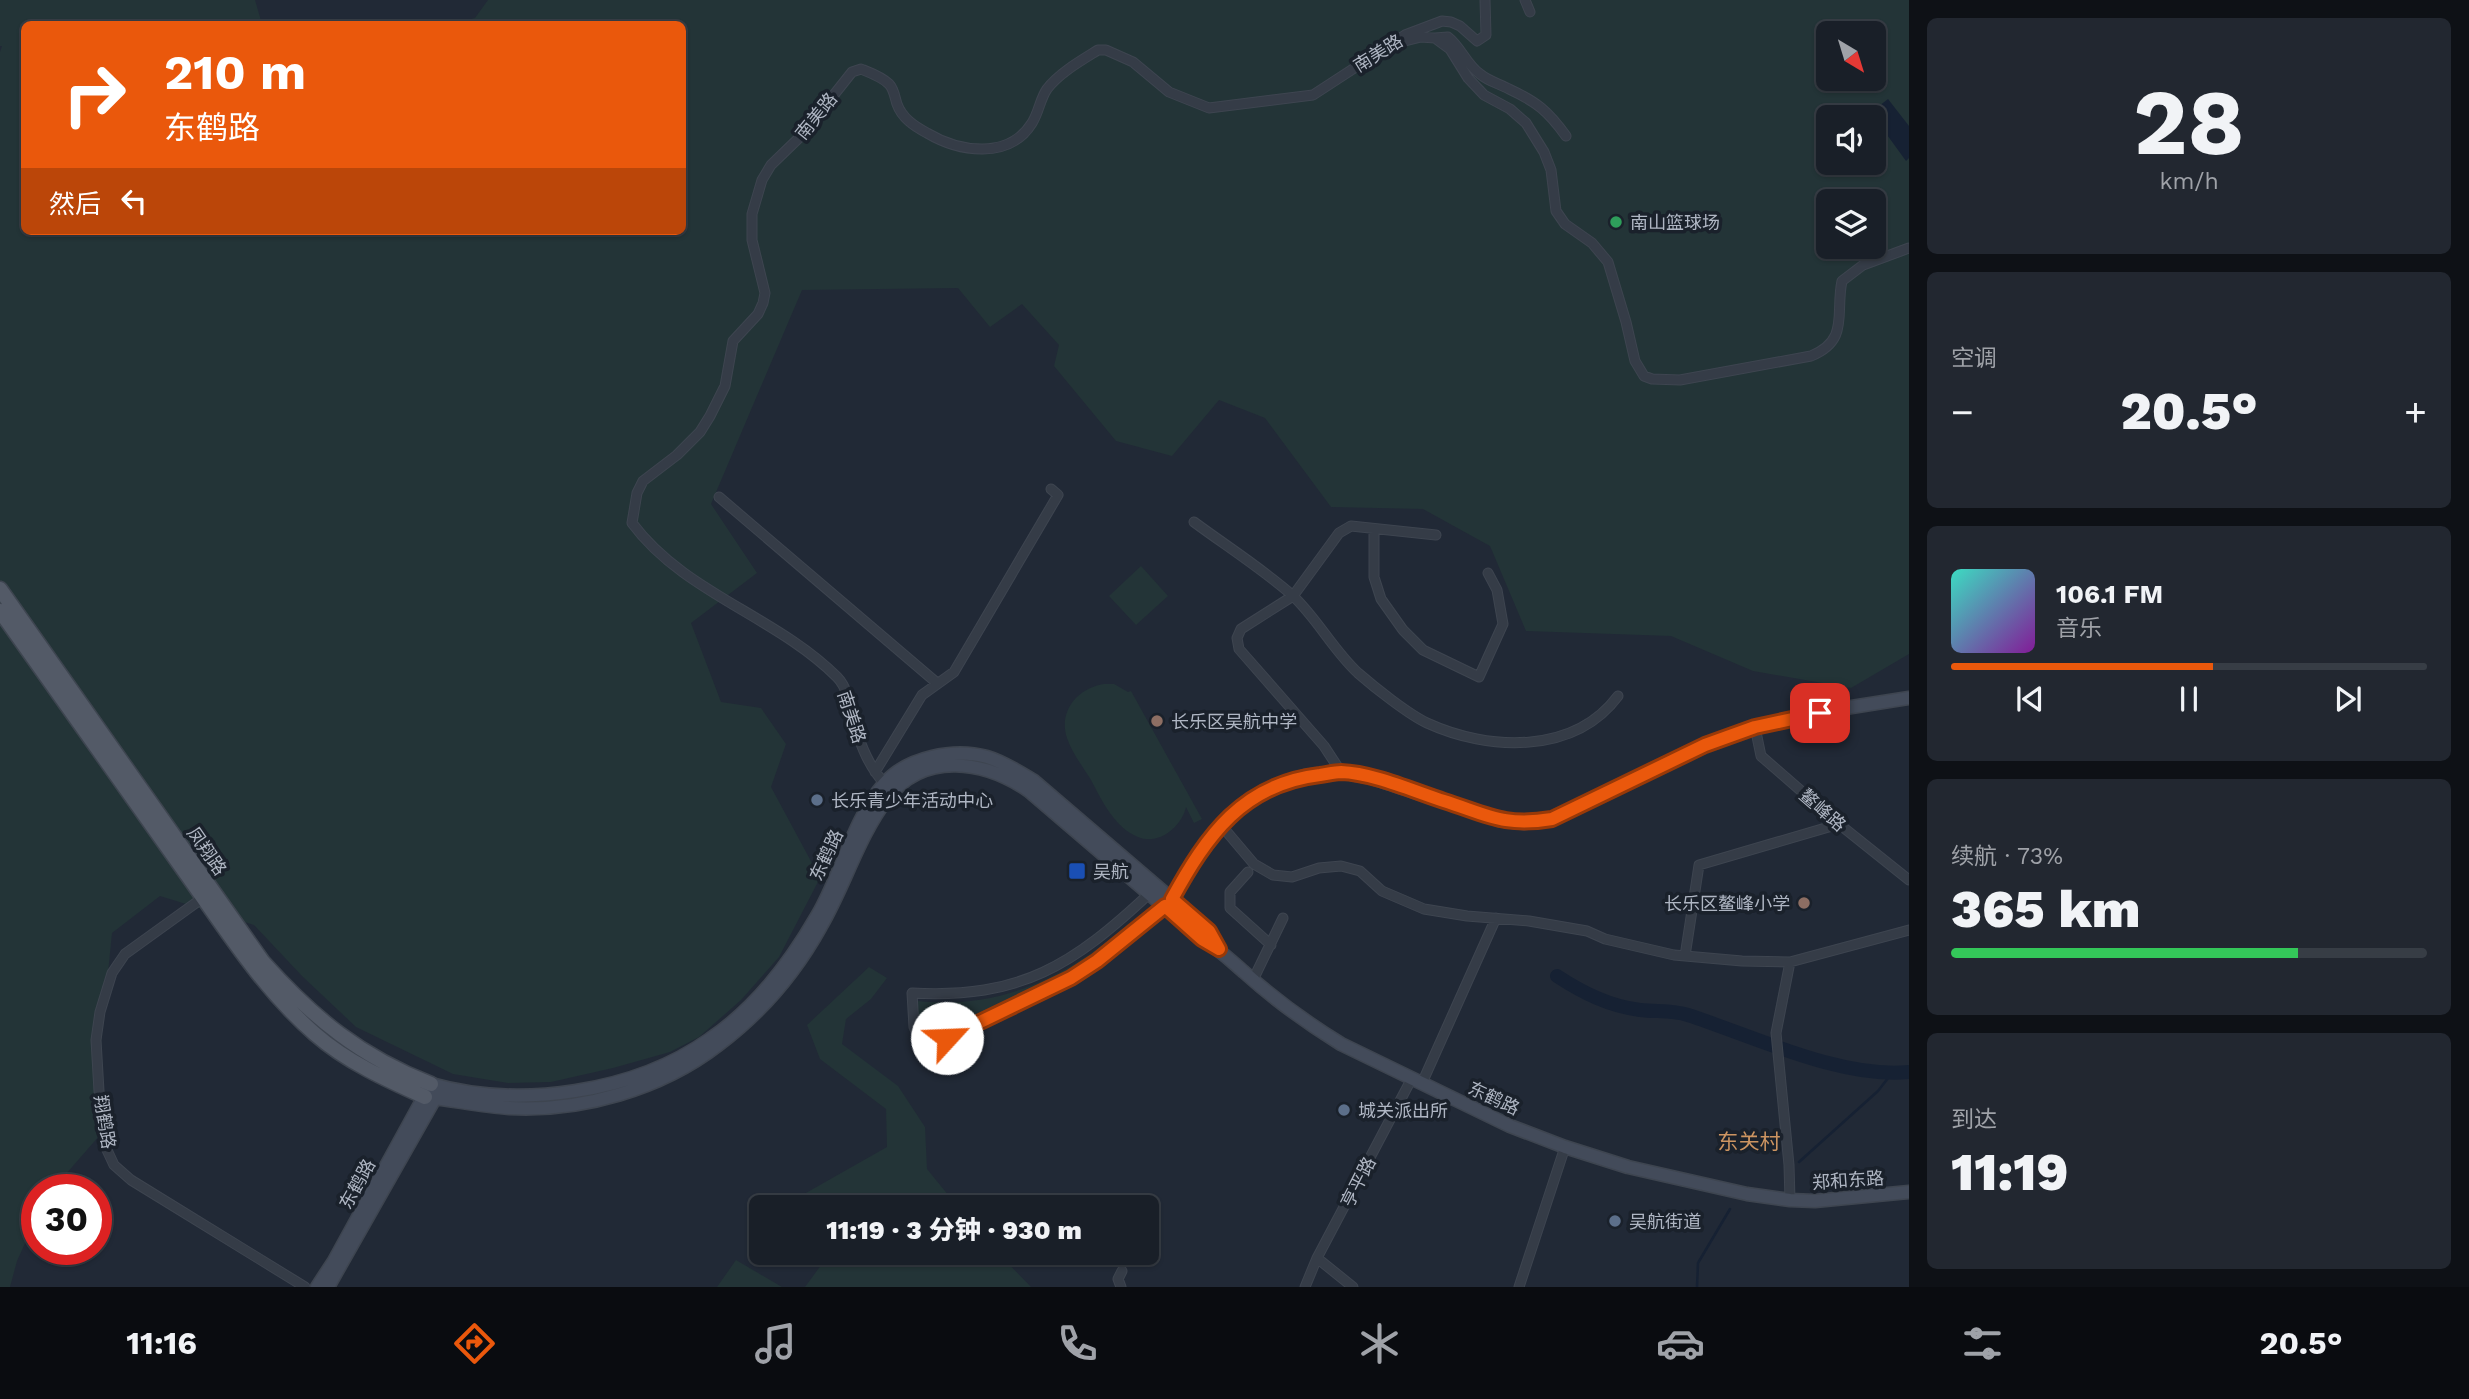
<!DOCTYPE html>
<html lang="zh">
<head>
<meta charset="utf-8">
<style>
  body { margin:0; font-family:"Work Sans","Noto Sans SC",sans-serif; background:#222730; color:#f1f3f6; height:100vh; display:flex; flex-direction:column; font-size:26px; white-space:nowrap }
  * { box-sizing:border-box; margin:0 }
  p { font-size:23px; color:#9fa2a8 }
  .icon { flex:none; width:38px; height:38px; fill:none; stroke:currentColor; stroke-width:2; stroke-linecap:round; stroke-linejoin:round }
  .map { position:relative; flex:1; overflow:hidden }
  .side { display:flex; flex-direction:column; gap:18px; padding:18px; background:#0e1116; width:560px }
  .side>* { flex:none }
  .hud { position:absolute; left:21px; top:21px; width:665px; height:214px; border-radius:10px; box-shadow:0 2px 5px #0004,0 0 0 2px #373d45; background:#ea580c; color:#fff; overflow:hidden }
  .needle { width:46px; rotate:142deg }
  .buttons { position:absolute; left:1816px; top:21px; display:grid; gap:14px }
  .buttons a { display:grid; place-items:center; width:70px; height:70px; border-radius:10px; background:#191f28; box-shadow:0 2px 5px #0004,0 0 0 2px #373d45; font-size:35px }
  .speed { position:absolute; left:21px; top:1174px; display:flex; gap:14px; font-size:35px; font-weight:700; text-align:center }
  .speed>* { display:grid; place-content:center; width:91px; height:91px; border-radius:50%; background:#191f28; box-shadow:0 2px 5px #0004,0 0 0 2px #373d45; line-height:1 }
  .speed .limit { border:10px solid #d22; background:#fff; color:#111 }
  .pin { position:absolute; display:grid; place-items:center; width:60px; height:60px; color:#fff; margin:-30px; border-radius:14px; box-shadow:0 4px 10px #0006 }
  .me { position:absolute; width:77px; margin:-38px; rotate:65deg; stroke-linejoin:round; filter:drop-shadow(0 0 5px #0008) }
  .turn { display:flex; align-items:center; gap:24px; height:147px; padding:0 28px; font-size:32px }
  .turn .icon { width:91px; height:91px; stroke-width:2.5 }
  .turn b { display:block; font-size:49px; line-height:60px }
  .then { display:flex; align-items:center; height:66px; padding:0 28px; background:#0003; gap:14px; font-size:26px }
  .big { font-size:52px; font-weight:800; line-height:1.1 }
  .side .card { flex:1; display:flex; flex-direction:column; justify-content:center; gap:10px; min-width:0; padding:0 24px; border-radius:10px; background:#222730 }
  .side .dial { align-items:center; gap:0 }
  .dial b { font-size:91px; line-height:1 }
  .song { display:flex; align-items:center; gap:21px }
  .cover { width:84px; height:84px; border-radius:10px; background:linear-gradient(135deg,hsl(170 70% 55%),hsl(290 70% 35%)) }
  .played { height:7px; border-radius:4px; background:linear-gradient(90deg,#ea580c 55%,#373d45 55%) }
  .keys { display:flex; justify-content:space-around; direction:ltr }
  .heat { display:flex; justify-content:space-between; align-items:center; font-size:38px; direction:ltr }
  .charge { height:10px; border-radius:5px; background:linear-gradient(90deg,#34c759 73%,#373d45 0) }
  .trip { position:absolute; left:749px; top:1195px; width:410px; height:70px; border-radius:10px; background:#191f28; box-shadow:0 2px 5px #0004,0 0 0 2px #373d45; font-weight:800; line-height:70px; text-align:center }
  .tabs { display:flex; height:112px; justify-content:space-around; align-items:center; background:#0a0c10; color:#9fa2a8 }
  .tabs .icon { width:49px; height:49px }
  .tabs .selected { color:#ea580c }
  .tabs b { font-size:32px; color:#f1f3f6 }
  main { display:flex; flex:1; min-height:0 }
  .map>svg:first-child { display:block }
  .green { fill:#233437; fill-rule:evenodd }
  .water { fill:#162133 }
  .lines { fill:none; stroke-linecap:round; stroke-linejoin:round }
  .stream { stroke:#162133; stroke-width:2.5 }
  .river { stroke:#162133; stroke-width:14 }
  .street-casing { stroke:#3e4550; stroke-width:11 }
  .secondary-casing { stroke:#3e4550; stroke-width:15 }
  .primary-casing { stroke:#3e4550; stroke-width:17 }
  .street { stroke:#353c47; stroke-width:9 }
  .secondary { stroke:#434b5a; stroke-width:12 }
  .primary { stroke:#535a67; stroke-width:14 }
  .route-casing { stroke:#983908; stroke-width:18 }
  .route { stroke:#ea580c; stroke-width:12 }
  .leisure-dot { fill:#2e9e5b; stroke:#1a212b; stroke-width:2.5 }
  .education-dot { fill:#8d6e63; stroke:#1a212b; stroke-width:2.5 }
  .service-dot { fill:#5c6f8a; stroke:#1a212b; stroke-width:2.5 }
  .transit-dot { fill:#1a4fb4; stroke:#1a212b; stroke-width:2.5 }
  .labels { text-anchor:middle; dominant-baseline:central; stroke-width:7; stroke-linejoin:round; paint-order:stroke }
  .street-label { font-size:18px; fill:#afb6c3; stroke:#1a212b }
  .poi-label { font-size:18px; fill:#afb6c3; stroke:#1a212b; text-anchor:start }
  .quarter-label { font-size:21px; fill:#cc9461; stroke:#1a212b }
</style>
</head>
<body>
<main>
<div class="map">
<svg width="1909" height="1287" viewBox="0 0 1909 1287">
  <rect width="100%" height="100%" fill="#212936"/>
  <!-- green -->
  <path class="green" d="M0,0h255l7,24h-238v207h658v-207h-230l23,-6 13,-18h1421v654l-58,34 -98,-17 -82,-35 -145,-5 -36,-85 -67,-37 -92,-2 -66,-89 -46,-18 -47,56 -56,-15 -62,-75 5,-21 -37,-41 -32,23 -32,-39 -156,2 -91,214 46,69 -66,50 30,79 40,6 25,36 -15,43 49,91 -41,79 -38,43 -42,37 -29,15 -57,16 -62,14 -43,1 -55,-9 -97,-47 -54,-51 -48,-51 -94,-29 -48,37 -16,161 4,41 -48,55h-15v27l-20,44 -7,26h-10v-1235l2,-6h-2zM1829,33h45v46h-45zM1829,117h45v46h-45zM1829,201h45v46h-45z
    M1141,566l27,30 -32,29 -27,-29z
    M1104,684h10l14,8 3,-1 71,128 -8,4 -8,-16c-4,19 -27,39 -48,30 -23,-9 -36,-36 -47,-57 -8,-13 -19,-27 -24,-42 -9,-27 11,-50 37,-54z
    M1129,923c-2,7 -14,15 -21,21 -55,42 -118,67 -180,96 -9,-13 -12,-24 -10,-39 82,9 152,-25 211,-78z
    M869,967l18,11 -16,21 -25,20 -4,25 56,42 27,41 2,42 31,38 -163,1 -5,-6 97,-55 -1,-38 -66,-50 -13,-34z
    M830,1253h168l33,34h-226z
    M736,1260l46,27h-65z"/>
  <!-- water -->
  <path class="water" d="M1888,99l21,27v32l-3,3 -32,-44 -5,-3z"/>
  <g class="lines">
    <!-- stream -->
    <path class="stream" d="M1799,1162l79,-71 14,-18
      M1697,1287l1,-24 32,-54"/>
    <!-- river -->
    <path class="river" d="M1557,976c26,17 52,30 83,34 17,2 32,0 48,5 65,21 153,64 221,57"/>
    <defs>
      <path id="street" d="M1525,0l5,12
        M1435,38l13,-1c13,10 18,27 32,37 8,7 20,10 29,15 28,13 39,22 57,47
        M1401,42l20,-5 14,1 15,11 18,29 16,17 26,14 16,14 18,29 7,18 5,41 9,13 27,19 16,19 18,60 9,39 9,15 8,3 28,1 131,-24c39,-16 24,-43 31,-75l21,-16 46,-17
        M719,497l218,186
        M1194,522c31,23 70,48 98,73 25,23 41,55 66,78 16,14 50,41 69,50 61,28 147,32 191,-27
        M1374,530v47l7,22 22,31 20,20 56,27 24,-53 -6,-34 -9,-17
        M1755,727l6,29 78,68 70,56
        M875,772l47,-77 32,-23 104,-177 -7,-6
        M1341,772l-17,-26 -85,-97 -2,-11 4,-9 52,-33 46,-63 12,-7 85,9
        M884,783c-15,-17 -22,-35 -29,-56 -4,-16 -6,-38 -18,-50 -61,-61 -153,-84 -205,-154l5,-30 6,-12 34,-26 23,-23 10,-16 15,-30 8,-45 25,-27 5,-11 2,-10 -13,-53v-26l10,-34 9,-15 31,-30 50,-63 9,-3c10,4 21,8 28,15 5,5 6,14 8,20 5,14 17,22 30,29 32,19 82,27 105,-10 7,-11 8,-24 15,-34 12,-16 35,-29 51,-39h8l27,12 36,30 40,16 104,-13 92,-60 37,-14 9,1 9,4 17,15 9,-6 -1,-35
        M1221,825l33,39 19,11 19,2 27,-9 22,-2 19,5 22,20 42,18 43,7 62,5 58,10 18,8 69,16 68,6 48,1
        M1248,872l-18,20v16l41,37
        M1150,893c-77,72 -129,106 -238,100l2,34 9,22 148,-71 26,-17 68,-55
        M204,897l-79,57 -13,19 -12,39 -4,28 3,51 8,59 7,15 17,15 174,107
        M1685,956l14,-91 140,-41
        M1253,980l30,-62
        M1422,1083l74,-165
        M1790,1200l-1,-35 -13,-132 14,-71 119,-32
        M1317,1258l36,29
        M1121,1287l-3,-8 4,-8
        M1305,1287l12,-29 95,-180
        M1519,1287l46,-140"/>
      <path id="secondary" d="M1172,899l23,-38 30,-41 34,-26 46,-18 36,-4 28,5 130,43 25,3 28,-4 153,-74 50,-18 84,-18 70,-11
        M425,1097c28,3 56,9 84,11 72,4 152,-19 209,-63 43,-32 77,-72 103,-119 24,-41 37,-89 66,-127 37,-49 98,-38 142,-8l173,148c16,9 28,21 42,33 30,27 63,51 97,72l169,82 55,21 63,20 119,27 43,6 25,1 94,-9
        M317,1287l17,-26 97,-177c88,25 203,9 279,-45 46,-31 80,-76 107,-123 25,-42 35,-95 67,-132 23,-27 70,-36 103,-27 17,5 32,15 47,24l175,150 10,18
        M328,1287l110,-194"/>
      <path id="primary" d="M0,589l263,373c50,56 98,95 168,122
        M0,611c62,87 123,174 185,261 40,56 77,116 130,162 32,28 72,46 110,63"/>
    </defs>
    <!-- street casing -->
    <use href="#street" class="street-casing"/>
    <!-- secondary casing -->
    <use href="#secondary" class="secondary-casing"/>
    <!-- primary casing -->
    <use href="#primary" class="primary-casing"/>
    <!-- street -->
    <use href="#street" class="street"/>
    <!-- secondary -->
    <use href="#secondary" class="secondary"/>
    <!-- primary -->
    <use href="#primary" class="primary"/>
  </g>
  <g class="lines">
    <defs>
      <path id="route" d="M947,1038l124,-60 26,-17 68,-55 37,33 17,10 -10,-18 -37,-32c35,-64 71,-115 148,-124 7,-1 15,-3 21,-3 32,1 72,19 103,29 44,14 60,26 108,18l153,-74 50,-18 65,-14"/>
    </defs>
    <!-- route casing -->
    <use href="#route" class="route-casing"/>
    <!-- route -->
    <use href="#route" class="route"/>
  </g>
  <!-- markers -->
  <circle class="leisure-dot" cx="1616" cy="222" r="7"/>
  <g class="education-dot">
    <circle cx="1157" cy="721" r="7"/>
    <circle cx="1804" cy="903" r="7"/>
  </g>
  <g class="service-dot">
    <circle cx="817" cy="800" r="7"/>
    <circle cx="1344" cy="1110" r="7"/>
    <circle cx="1615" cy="1221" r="7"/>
  </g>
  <rect class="transit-dot" x="1068" y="862" width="18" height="18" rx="3.5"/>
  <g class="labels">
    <!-- street labels -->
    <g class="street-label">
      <text transform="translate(1378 53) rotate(-32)">南美路</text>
      <text transform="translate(816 116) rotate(-51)">南美路</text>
      <text transform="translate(852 717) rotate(72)">南美路</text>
      <text transform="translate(1823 810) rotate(41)">鳌峰路</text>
      <text transform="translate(207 851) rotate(55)">凤翔路</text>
      <text transform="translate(826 855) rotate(-65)">东鹤路</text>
      <text transform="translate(1494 1098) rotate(25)">东鹤路</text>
      <text transform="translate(105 1122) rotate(81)">翔鹤路</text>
      <text transform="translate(1848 1180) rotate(-4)">郑和东路</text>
      <text transform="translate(1358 1182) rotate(-63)">亨平路</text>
      <text transform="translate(357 1184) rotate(-61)">东鹤路</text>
    </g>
    <!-- poi labels -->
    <g class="poi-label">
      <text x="1630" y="222">南山篮球场</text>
      <text x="1171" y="721">长乐区吴航中学</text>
      <text x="831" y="800">长乐青少年活动中心</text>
      <text x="1093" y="871">吴航</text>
      <text x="1790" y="903" text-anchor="end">长乐区鳌峰小学</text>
      <text x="1358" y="1110">城关派出所</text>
      <text x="1629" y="1221">吴航街道</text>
    </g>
    <!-- quarter labels -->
    <g class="quarter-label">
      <text x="1749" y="1141">东关村</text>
    </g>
  </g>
</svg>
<div class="buttons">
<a><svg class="needle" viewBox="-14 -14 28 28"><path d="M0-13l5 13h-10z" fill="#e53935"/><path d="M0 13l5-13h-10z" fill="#9fa2a8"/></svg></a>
<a><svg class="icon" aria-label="sound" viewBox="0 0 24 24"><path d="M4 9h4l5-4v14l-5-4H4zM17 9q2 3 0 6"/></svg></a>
<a><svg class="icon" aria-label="layers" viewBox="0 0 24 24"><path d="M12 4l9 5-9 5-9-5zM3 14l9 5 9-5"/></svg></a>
</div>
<div class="speed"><div class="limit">30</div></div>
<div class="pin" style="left:1820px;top:713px;background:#d93025"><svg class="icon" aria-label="arrive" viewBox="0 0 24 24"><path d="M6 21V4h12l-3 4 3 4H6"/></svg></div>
<svg class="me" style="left:947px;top:1038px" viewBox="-20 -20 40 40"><circle r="19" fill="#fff"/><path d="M0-13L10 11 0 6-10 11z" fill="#ea580c"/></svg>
<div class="trip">11:19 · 3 分钟 · 930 m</div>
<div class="hud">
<div class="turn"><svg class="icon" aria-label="right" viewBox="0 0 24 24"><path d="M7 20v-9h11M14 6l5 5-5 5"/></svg><div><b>210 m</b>东鹤路</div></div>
<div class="then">然后<svg class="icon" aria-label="left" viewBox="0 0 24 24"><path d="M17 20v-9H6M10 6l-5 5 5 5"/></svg></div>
</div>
</div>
<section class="side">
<div class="card dial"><b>28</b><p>km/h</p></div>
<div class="card"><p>空调</p>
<div class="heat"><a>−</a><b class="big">20.5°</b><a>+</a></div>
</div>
<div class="card">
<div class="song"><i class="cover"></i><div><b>106.1 FM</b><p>音乐</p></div></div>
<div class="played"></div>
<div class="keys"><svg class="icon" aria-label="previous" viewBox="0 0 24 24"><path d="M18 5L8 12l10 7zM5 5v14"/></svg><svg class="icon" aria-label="pause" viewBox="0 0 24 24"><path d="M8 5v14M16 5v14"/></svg><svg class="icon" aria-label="next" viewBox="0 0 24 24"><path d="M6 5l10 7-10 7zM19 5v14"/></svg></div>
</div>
<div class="card"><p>续航 · 73%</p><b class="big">365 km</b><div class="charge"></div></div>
<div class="card"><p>到达</p><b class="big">11:19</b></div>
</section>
</main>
<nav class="tabs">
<b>11:16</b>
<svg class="icon selected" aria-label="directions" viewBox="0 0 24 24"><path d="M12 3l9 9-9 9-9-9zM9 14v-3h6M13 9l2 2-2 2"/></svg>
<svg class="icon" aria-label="music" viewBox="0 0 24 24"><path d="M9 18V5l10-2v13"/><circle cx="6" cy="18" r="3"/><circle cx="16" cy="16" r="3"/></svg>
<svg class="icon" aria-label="phone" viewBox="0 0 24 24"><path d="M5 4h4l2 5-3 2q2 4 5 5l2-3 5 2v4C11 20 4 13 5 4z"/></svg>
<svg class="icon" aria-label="climate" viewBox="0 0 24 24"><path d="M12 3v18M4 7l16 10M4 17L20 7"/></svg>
<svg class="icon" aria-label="car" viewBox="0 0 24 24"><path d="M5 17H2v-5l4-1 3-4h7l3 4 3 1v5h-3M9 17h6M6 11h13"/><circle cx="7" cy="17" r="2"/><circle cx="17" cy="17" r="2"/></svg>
<svg class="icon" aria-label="filters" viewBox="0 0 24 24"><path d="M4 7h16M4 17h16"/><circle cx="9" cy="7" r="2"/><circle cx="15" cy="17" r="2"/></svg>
<b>20.5°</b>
</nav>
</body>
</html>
